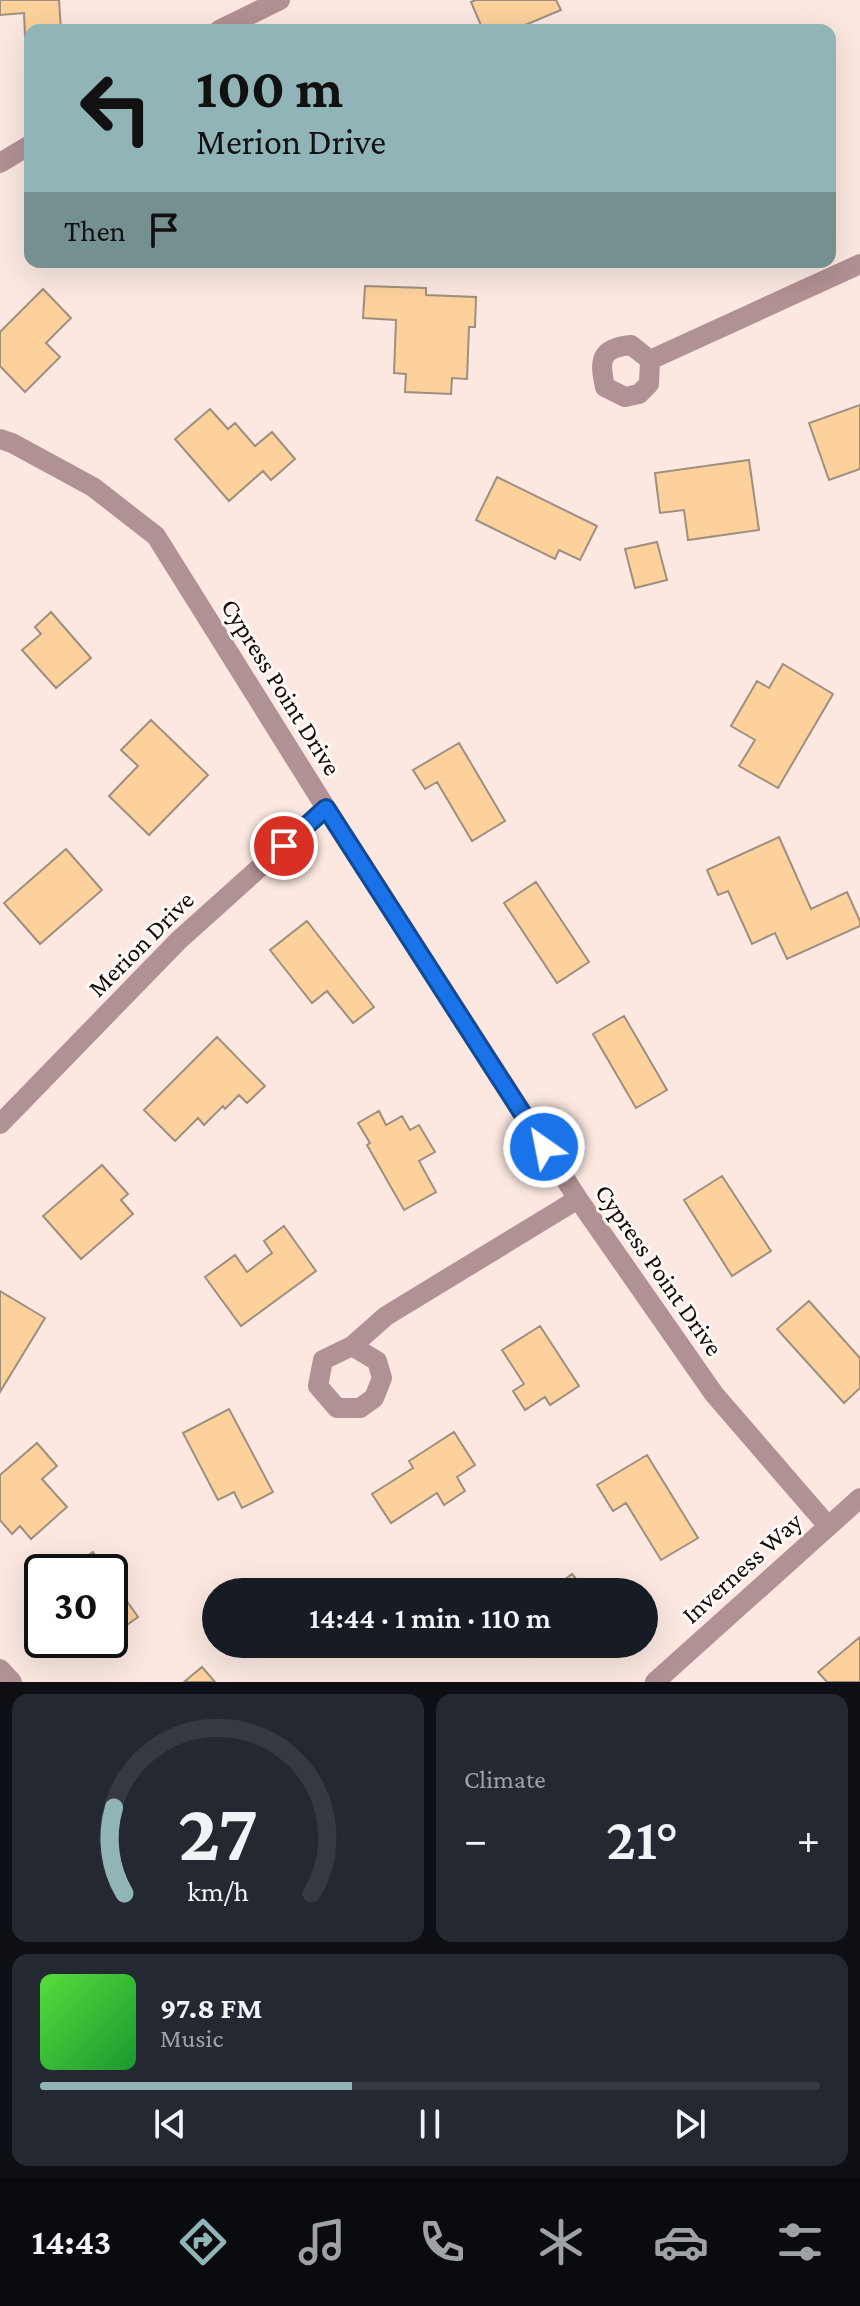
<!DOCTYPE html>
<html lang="en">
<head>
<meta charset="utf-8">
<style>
  body { margin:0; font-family:"Crimson Pro",serif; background:#242831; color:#f1f3f6; height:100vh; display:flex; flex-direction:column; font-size:30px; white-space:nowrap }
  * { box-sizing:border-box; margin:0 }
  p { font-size:26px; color:#9ea1a6 }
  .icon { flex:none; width:44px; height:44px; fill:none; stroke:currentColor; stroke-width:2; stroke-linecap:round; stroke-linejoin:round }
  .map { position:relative; height:1682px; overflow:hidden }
  .drawer { display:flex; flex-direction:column; gap:12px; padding:12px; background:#0d0f14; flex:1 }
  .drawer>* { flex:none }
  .banner { position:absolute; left:24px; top:24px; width:812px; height:244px; border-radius:16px; box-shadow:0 8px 32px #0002; background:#91b4b6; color:#111; overflow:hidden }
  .speed { position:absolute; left:24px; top:1554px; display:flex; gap:16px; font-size:40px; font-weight:700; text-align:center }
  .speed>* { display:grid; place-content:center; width:104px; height:104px; border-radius:50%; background:#171b24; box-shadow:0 8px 32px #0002; line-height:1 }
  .speed .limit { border:4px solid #111; border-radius:12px; background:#fff; color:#111 }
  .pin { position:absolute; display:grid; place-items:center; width:68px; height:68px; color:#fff; margin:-34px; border:4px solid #fff; border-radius:50%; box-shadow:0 2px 8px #0007 }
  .me { position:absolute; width:88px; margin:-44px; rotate:327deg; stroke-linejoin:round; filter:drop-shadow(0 0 6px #0008) }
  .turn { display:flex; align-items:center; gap:28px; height:168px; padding:0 40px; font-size:36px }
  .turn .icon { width:104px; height:104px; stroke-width:2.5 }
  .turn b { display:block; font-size:56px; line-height:68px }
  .then { display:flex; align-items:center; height:76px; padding:0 40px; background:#0003; gap:16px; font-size:30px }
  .big { font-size:60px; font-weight:600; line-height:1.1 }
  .drawer .widget { flex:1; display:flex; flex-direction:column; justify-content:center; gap:12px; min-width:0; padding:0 28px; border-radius:16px; background:#242831 }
  .drawer .dial { align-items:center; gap:0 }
  .dial svg { height:208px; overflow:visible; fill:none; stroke:#363941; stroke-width:7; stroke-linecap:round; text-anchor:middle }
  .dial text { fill:#f1f3f6; stroke:none }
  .song { display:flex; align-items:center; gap:24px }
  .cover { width:96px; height:96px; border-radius:12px; background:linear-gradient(135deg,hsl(110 70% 55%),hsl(130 70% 35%)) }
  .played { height:8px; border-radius:4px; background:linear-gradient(90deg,#91b4b6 40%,#363941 40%) }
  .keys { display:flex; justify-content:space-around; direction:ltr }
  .heat { display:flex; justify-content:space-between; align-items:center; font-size:44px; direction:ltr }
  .drawer .tiles { flex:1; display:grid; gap:12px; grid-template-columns:1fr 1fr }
  .widget:last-child { grid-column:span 2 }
  .trip { position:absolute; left:202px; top:1578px; width:456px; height:80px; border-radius:40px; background:#171b24; box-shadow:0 8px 32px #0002; font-weight:600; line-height:80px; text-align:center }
  .tab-bar { display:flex; height:128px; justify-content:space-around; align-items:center; background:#090b0e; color:#9ea1a6 }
  .tab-bar .icon { width:56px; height:56px }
  .tab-bar .on { color:#91b4b6 }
  .tab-bar b { font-size:36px; color:#f1f3f6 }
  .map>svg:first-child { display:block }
  .building { fill:#fcd19c; stroke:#9e8f7f; stroke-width:2 }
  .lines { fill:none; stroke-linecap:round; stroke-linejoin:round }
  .minor { stroke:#b09194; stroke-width:20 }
  .route-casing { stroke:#114b97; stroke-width:20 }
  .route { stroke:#1a73e8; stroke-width:14 }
  .labels { text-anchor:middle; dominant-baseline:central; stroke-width:6; stroke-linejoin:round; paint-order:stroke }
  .street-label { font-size:26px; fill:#120b08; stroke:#fef9f7 }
</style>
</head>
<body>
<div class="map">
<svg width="860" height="1682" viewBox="0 0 860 1682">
  <rect width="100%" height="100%" fill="#fce8e1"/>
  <!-- building -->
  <path class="building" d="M0,0h59l2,30h-31v6h-5l-1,-23 -24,2z
    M475,0h81l5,10 -36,15 2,5h-44l-12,-28z
    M365,286l61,2v7l50,2 -1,30h-6l-2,52 -15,-1 -1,16 -46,-2 1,-18 -12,-1 2,-53 -33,-2z
    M43,289l28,29 -25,25 14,14 -35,35 -25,-26v-34z
    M860,405v64l-31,11 -20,-57z
    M210,409l18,20 7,-6 20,23 17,-14 23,27 -24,21 -8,-9 -34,30 -54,-62z
    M749,460l10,70 -71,10 -4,-30 -24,3 -5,-40z
    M497,477l100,49 -17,34 -21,-10 -4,9 -79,-39z
    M657,542l10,38 -32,8 -10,-39z
    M51,612l40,46 -35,30 -34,-38 19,-16 -6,-7z
    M783,664l50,30 -55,94 -39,-22 16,-26 -24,-14 26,-45 12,7z
    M151,720l57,55 -59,60 -40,-39 29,-30 -17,-16z
    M459,743l46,78 -33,20 -35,-59 -12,7 -12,-19z
    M779,837l32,72 36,-17 13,29v5l-73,33 -12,-26 -23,11 -24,-53 -10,4 -11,-25z
    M66,849l36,41 -62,54 -36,-41z
    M536,882l53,80 -32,21 -53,-80z
    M307,921l67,86 -21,16 -26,-32 -15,12 -42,-53z
    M624,1016l43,74 -31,18 -43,-74z
    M217,1037l48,49 -18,17 -8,-8 -14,14 -2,-3 -19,19 -6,-7 -23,23 -31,-31z
    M379,1111l7,14 16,-9 8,14 9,-5 16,27 -16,9 17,31 -32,18 -37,-65 3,-2 -12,-20z
    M102,1165l26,29 -7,6 12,14 -52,45 -38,-43z
    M722,1176l49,75 -39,25 -48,-76z
    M284,1226l32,45 -75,55 -36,-49 30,-22 12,17 25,-19 -8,-12z
    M0,1291l45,27 -45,74z
    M809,1301l51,57v30l-16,15 -67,-74z
    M540,1326l39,60 -29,19 -5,-8 -20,13 -12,-19 11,-7 -22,-34z
    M229,1409l44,83 -31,16 -8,-16 -16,8 -35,-67z
    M454,1432l21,33 -18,12 8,14 -21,14 -7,-12 -46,30 -19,-29 41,-26 -4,-7z
    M37,1443l20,23 -15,13 25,28 -36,32 -11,-13 -8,8 -12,-14v-45z
    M647,1455l51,83 -37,22 -35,-57 -13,8 -16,-26z
    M93,1552l14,20h-43z
    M572,1574l15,18h-38z
    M110,1577l28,40 -28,20z
    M860,1637v45h-33l-9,-10z
    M520,1644h27l-16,13z
    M202,1667l13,15h-31z"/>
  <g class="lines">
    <!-- minor -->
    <path class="minor" d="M219,30l61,-30
      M0,163l30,-18
      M631,345l19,15 -1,24 -10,10 -14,3 -20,-10c-6,-27 -5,-39 26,-42z
      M650,360l210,-96
      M0,439l12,4 81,44 63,49 170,272 252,391 136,195 114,132
      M0,1124l179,-184 147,-132
      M352,1346l25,15 5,17 -8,20 -14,10h-23l-19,-22 5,-26 29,-14 34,-30 192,-117
      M0,1669l12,13
      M655,1682l205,-184"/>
  </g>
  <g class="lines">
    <defs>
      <path id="route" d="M284,846l42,-38 218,339"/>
    </defs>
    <!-- route casing -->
    <use href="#route" class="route-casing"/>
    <!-- route -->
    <use href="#route" class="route"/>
  </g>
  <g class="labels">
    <!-- street labels -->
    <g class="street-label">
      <text transform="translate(281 687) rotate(58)">Cypress Point Drive</text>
      <text transform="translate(141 944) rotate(-45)">Merion Drive</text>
      <text transform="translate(659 1270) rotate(55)">Cypress Point Drive</text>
      <text transform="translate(742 1568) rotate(-42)">Inverness Way</text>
    </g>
  </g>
</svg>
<div class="speed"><div class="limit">30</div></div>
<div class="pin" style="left:284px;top:846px;background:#d93025"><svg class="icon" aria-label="arrive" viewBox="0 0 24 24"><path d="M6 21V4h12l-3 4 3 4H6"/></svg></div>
<svg class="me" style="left:544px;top:1147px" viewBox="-20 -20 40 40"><circle r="17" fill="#1a73e8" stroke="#fff" stroke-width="3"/><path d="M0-11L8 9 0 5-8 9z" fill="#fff"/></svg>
<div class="trip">14:44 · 1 min · 110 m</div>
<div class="banner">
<div class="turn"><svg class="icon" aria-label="left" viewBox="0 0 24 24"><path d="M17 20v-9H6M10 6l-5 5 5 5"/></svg><div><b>100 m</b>Merion Drive</div></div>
<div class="then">Then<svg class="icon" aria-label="arrive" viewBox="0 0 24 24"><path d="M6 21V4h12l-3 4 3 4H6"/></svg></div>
</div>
</div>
<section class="drawer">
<div class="tiles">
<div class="widget dial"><svg viewBox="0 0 100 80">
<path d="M14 69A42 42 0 1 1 86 69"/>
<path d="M14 69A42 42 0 0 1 10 36" stroke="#91b4b6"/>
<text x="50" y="56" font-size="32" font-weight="700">27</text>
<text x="50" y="72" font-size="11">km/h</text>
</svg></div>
<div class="widget"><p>Climate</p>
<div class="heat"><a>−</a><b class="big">21°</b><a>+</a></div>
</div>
<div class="widget">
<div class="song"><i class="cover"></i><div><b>97.8 FM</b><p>Music</p></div></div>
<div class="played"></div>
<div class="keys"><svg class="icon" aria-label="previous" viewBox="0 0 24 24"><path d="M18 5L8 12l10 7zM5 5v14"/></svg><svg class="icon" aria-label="pause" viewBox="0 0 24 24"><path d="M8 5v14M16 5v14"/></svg><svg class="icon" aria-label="next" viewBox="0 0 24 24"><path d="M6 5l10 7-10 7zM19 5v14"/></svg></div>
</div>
</div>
</section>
<nav class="tab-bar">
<b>14:43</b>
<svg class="icon on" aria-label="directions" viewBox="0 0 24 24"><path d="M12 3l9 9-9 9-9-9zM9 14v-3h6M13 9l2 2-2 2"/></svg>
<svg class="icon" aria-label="music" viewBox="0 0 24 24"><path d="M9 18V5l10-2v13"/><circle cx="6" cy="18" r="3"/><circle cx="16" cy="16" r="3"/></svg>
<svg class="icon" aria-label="phone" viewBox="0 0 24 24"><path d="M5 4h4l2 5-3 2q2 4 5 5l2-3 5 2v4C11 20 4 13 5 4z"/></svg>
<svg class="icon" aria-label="climate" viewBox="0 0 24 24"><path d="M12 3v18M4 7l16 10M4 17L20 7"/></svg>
<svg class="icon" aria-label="car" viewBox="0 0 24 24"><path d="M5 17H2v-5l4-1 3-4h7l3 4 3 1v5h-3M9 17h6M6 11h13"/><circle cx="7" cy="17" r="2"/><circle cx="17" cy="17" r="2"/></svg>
<svg class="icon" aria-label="filters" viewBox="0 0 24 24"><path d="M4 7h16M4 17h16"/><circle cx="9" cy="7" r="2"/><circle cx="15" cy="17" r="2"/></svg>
</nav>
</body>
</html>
